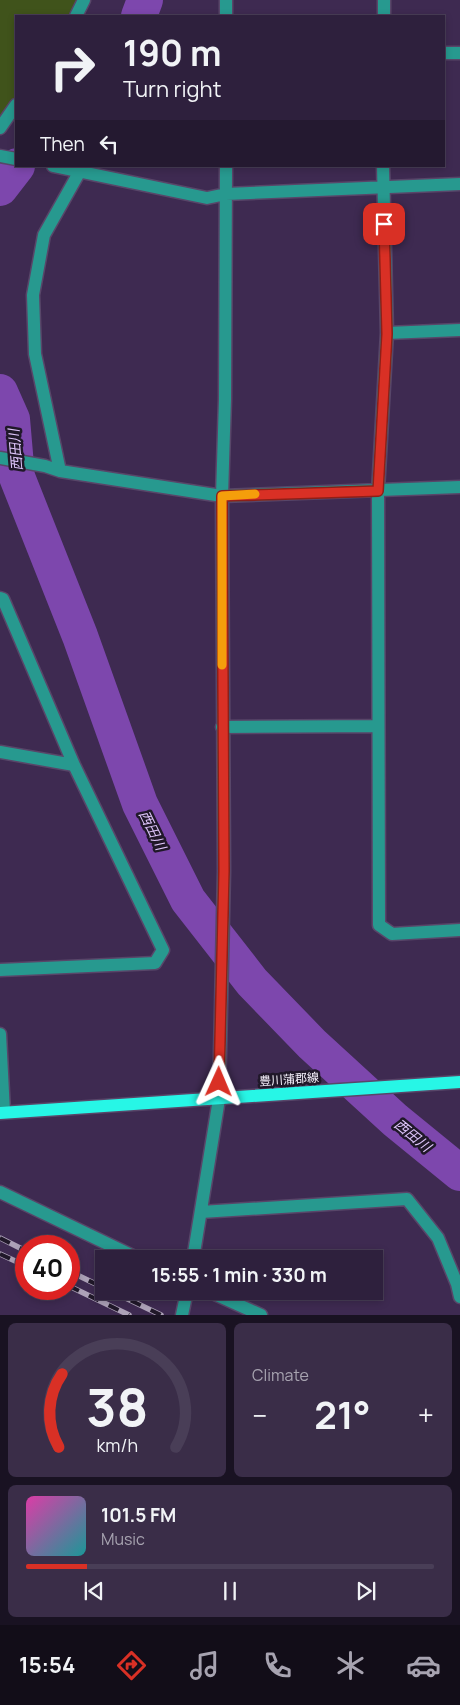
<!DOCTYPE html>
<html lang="en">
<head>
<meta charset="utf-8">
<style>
  body { margin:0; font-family:Manrope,"Noto Sans JP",sans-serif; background:#3a2d48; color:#f1f3f6; height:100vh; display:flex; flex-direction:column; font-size:19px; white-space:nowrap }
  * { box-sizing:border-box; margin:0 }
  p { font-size:16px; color:#a7a3b0 }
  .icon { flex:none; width:28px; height:28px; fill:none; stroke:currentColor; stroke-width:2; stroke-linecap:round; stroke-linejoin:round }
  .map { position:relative; height:1315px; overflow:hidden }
  .sheet { display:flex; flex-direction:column; gap:8px; padding:8px; background:#191222; flex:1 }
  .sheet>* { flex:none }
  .banner { position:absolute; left:15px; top:15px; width:430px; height:152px; border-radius:0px; box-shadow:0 2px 8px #0003,0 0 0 1px #493e57; background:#2e203d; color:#f1f3f6; overflow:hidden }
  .speed { position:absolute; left:15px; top:1235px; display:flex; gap:10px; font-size:25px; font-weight:700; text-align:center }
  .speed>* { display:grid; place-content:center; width:65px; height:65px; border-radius:50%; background:#2e203d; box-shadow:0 2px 8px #0003,0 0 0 1px #493e57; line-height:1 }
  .speed .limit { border:8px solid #d22; background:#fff; color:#111 }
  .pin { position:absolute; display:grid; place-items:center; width:42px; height:42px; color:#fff; margin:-21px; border-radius:10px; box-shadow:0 2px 8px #0006 }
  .me { position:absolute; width:55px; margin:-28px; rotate:1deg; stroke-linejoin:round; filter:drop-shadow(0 0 4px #0008) }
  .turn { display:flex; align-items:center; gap:18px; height:105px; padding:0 25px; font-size:22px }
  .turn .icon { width:65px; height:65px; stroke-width:2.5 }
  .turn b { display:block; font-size:35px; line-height:42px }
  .then { display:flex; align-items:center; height:48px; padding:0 25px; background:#0003; gap:10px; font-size:19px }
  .big { font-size:38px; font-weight:700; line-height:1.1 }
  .sheet .widget { flex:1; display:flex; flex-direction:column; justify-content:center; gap:8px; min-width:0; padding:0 18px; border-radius:8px; background:#3a2d48 }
  .sheet .dial { align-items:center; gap:0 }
  .dial svg { height:130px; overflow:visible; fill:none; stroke:#493e57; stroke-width:7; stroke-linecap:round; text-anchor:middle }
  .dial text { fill:#f1f3f6; stroke:none }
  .song { display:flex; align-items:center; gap:15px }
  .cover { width:60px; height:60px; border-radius:8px; background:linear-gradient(135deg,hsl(320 70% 55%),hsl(180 70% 35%)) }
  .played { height:5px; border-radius:2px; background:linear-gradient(90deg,#d93025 15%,#493e57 15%) }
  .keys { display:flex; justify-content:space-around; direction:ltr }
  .heat { display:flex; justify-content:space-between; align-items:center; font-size:28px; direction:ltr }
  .sheet .tiles { flex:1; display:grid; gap:8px; grid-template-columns:1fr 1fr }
  .widget:last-child { grid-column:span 2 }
  .trip { position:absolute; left:95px; top:1250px; width:288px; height:50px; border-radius:0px; background:#2e203d; box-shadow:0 2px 8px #0003,0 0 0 1px #493e57; font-weight:700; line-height:50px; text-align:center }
  .dock { display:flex; height:80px; justify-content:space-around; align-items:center; background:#120d18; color:#a7a3b0 }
  .dock .icon { width:35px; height:35px }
  .dock .current { color:#d93025 }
  .dock b { font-size:22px; color:#f1f3f6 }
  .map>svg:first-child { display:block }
  .green { fill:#40531b }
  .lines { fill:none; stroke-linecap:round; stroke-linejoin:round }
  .river { stroke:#7d47ad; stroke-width:36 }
  .minor-casing { stroke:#584669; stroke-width:15 }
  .major-casing { stroke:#584669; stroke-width:15 }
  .minor { stroke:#27998f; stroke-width:12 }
  .major { stroke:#27f6e6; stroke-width:12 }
  .rail-casing { stroke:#ada2b8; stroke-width:5.5 }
  .rail { stroke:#201829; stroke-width:4; stroke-dasharray:11; stroke-linecap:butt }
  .route-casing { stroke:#8d1f18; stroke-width:12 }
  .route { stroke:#d93025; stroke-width:9 }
  .slow { stroke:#f59e0b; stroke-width:9 }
  .labels { text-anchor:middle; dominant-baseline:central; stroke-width:5; stroke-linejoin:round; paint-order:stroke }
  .street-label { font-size:12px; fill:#f7f3fd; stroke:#201829 }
  .water-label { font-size:14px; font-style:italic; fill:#dec5fa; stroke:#201829 }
</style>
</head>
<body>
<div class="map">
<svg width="460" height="1315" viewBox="0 0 460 1315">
  <rect width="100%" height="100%" fill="#3e2a51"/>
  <!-- green -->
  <path class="green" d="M0,0h84l-8,16h-60v89l-16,23z"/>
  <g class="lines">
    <!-- river -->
    <path class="river" d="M139,16l6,-16
      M0,188l17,-22
      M0,392l12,27 5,58 63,159 60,168 48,96 64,82 60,62 83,76 65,53"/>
    <defs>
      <path id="minor" d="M226,0v16
        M384,0v16
        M76,16l8,-16
        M444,53h16
        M0,128l16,-23
        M0,156l16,3
        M53,166l154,32 19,-4 234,-10
        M383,166l4,167 -9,158 1,434 13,9 68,-4
        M387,333l73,-3
        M0,458l45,8 15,5 162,25 238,-9
        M60,471l-25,-117 -2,-59 11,-60 36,-64
        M0,598l3,1 71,166 89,185 -8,13 -155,7
        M222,727l156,-1
        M0,752l74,13
        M0,1034l4,78
        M0,1192l139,67
        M201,1212l206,-13 31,39 19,46 3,13
        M193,1259l26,-160 5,-228 -2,-375 3,-97 1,-233
        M208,1291l53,24
        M182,1315l5,-24"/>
      <path id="major" d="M0,1113l460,-31"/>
    </defs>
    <!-- minor casing -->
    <use href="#minor" class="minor-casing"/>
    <!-- major casing -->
    <use href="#major" class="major-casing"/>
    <!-- minor -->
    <use href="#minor" class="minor"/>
    <!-- major -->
    <use href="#major" class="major"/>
    <defs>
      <path id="rail" d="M0,1238l26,13
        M0,1254l26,12
        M69,1271l35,17
        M69,1286l60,29
        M111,1291l50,24"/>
    </defs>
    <!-- rail casing -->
    <use href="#rail" class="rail-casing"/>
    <!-- rail -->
    <use href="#rail" class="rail"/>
  </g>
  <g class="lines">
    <defs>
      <path id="route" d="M219,1082l5,-211 -2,-375 156,-5 9,-157 -3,-110"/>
    </defs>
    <!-- route casing -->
    <use href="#route" class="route-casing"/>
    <!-- route -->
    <use href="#route" class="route"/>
    <!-- slow -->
    <path class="slow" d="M222,665v-169l33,-2"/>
  </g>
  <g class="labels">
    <!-- street labels -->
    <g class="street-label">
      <text transform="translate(289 1079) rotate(-4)">豊川蒲郡線</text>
    </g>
    <!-- water labels -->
    <g class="water-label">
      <text transform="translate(15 450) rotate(-95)">西田川</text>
      <text transform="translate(153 830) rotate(64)">西田川</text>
      <text transform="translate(413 1135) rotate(39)">西田川</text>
    </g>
  </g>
</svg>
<div class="speed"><div class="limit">40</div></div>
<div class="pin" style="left:384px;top:224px;background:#d93025"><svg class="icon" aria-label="arrive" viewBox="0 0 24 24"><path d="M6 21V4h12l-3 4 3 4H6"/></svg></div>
<svg class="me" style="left:219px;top:1082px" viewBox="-20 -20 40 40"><path d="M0-17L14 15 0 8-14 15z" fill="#d93025" stroke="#fff" stroke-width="4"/></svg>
<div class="trip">15:55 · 1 min · 330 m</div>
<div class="banner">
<div class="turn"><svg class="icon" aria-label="right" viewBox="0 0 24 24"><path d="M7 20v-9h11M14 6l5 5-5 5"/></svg><div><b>190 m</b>Turn right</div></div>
<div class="then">Then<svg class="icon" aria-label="left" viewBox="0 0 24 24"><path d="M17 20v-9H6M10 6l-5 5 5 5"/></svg></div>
</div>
</div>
<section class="sheet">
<div class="tiles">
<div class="widget dial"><svg viewBox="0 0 100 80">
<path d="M14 69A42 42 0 1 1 86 69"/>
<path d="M14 69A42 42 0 0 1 16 24" stroke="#d93025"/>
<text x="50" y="56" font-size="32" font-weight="700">38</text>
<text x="50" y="72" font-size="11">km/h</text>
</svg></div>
<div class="widget"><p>Climate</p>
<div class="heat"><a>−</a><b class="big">21°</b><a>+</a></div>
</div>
<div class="widget">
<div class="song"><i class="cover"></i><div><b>101.5 FM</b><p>Music</p></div></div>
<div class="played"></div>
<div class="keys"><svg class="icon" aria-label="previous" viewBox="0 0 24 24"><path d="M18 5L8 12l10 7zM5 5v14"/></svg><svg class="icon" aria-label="pause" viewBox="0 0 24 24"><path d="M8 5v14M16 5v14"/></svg><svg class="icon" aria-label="next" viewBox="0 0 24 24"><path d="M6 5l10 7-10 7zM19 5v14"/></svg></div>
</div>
</div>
</section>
<nav class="dock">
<b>15:54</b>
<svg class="icon current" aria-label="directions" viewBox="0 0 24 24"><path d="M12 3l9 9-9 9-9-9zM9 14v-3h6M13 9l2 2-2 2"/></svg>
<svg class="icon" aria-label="music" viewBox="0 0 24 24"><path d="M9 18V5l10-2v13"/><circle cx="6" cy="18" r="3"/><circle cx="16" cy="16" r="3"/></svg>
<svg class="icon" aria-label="phone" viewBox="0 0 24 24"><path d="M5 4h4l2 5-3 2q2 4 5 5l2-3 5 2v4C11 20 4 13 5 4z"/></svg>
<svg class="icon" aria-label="climate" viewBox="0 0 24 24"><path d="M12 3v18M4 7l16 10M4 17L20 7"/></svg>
<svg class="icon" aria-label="car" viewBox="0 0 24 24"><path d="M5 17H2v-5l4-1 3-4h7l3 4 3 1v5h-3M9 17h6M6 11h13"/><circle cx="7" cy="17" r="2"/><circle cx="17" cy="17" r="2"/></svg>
</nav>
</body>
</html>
